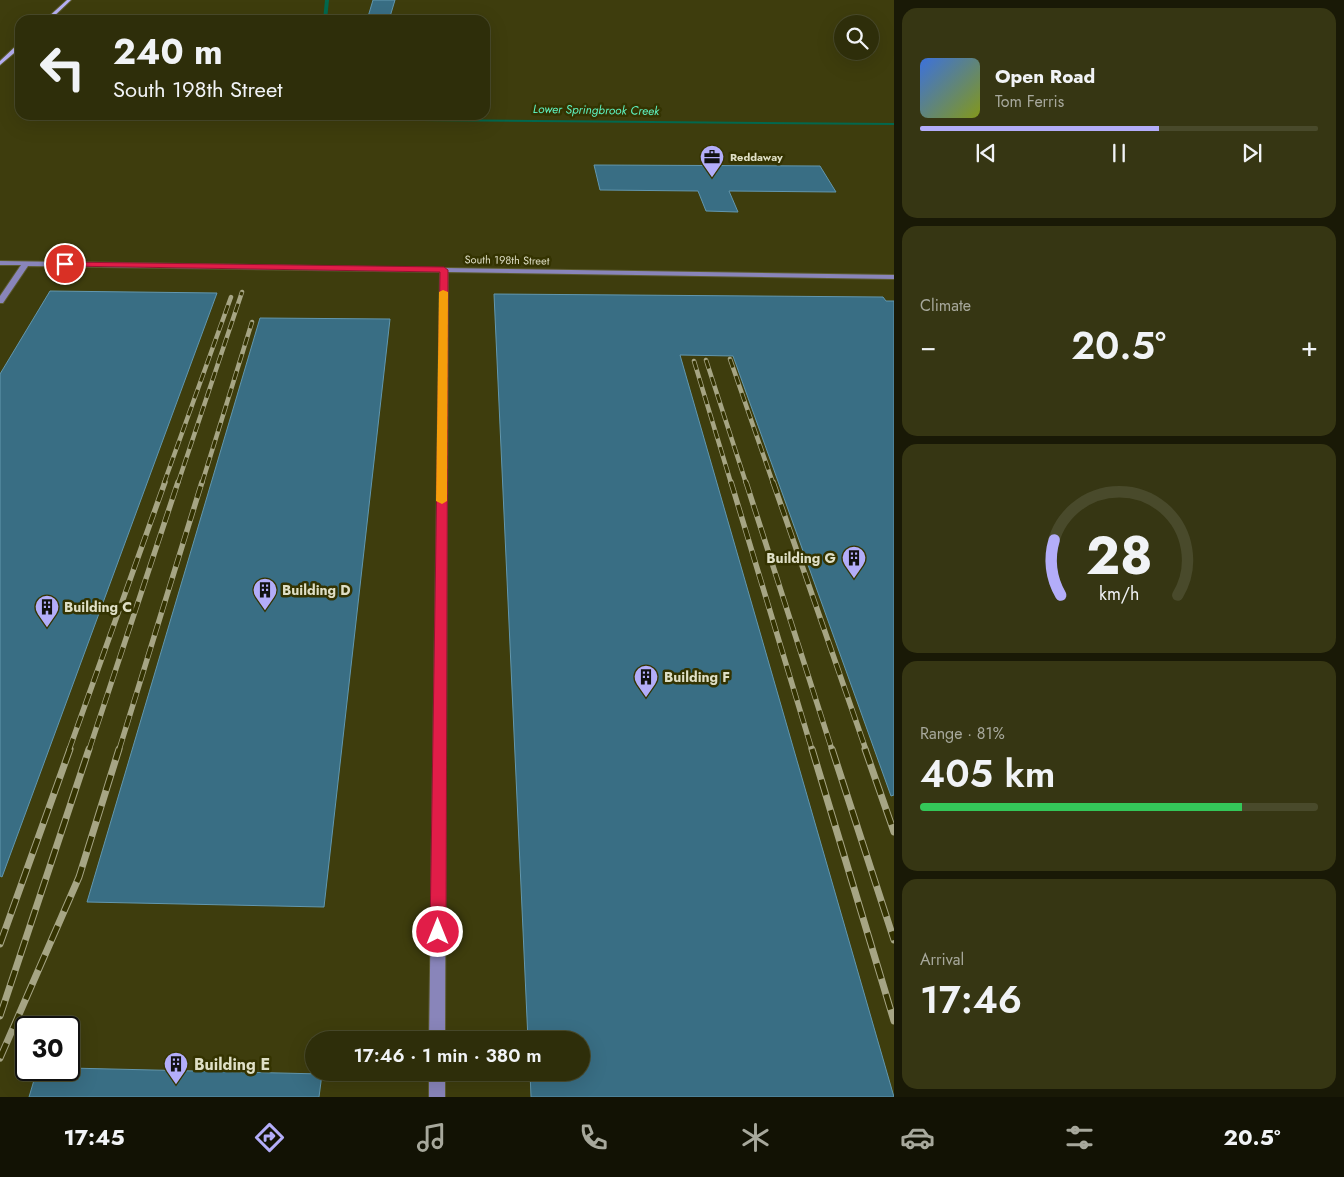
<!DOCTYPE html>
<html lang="en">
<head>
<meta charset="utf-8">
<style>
  body { margin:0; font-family:Jost,sans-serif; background:#363613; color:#f1f3f6; height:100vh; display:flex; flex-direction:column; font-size:19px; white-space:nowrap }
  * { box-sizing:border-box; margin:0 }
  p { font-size:16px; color:#a7a89c }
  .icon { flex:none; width:28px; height:28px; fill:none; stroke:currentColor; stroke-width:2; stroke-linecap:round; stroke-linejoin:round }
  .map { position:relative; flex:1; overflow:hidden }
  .drawer { display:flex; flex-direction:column; gap:8px; padding:8px; background:#191906; width:450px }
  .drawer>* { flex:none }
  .hud { position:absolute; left:15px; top:15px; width:475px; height:105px; border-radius:15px; box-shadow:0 5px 20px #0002,0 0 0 1px #494a2b; background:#2e2e0a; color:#f1f3f6; overflow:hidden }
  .fabs { position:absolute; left:834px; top:15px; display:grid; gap:10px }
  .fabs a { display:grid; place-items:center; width:45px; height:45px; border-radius:50%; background:#2e2e0a; box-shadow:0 5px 20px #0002,0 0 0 1px #494a2b; font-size:25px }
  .speed { position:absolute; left:15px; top:1016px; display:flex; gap:10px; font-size:25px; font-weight:700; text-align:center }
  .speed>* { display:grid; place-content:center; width:65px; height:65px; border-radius:50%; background:#2e2e0a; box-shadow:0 5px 20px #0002,0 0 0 1px #494a2b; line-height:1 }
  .speed .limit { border:2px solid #111; border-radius:8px; background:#fff; color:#111 }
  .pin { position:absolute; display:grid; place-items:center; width:42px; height:42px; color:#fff; margin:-21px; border:2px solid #fff; border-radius:50%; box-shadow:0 1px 5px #0007 }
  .me { position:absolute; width:55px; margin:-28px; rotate:0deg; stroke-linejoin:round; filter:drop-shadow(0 0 4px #0008) }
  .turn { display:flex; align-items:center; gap:18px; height:105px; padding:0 15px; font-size:22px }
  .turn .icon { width:65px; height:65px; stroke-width:2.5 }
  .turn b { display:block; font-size:35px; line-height:42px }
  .big { font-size:38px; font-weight:600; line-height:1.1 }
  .drawer .card { flex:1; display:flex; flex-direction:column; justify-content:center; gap:8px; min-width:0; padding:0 18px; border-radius:15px; background:#363613 }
  .drawer .dial { align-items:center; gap:0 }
  .dial svg { height:130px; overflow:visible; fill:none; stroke:#494a2b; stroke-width:7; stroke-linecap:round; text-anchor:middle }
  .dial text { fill:#f1f3f6; stroke:none }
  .song { display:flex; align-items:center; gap:15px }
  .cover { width:60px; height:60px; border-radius:8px; background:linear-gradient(135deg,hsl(220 70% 55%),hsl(70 70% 35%)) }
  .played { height:5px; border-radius:2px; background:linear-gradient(90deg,#b3adf9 60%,#494a2b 60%) }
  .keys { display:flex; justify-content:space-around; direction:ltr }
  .heat { display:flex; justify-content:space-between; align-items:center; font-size:28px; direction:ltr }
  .charge { height:8px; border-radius:4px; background:linear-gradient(90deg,#34c759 81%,#494a2b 0) }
  .trip { position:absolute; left:305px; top:1031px; width:285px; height:50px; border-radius:25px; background:#2e2e0a; box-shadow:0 5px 20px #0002,0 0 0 1px #494a2b; font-weight:600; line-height:50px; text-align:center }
  .tab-bar { display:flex; height:80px; justify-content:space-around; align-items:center; background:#121204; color:#a7a89c }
  .tab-bar .icon { width:35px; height:35px }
  .tab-bar .on { color:#b3adf9 }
  .tab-bar b { font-size:22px; color:#f1f3f6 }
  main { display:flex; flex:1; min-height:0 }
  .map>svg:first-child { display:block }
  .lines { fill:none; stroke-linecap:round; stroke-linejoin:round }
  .stream { fill:#02684e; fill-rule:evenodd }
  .building { fill:#396e84; stroke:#6297ae }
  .minor-casing { stroke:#5b5a2e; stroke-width:2 }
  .secondary-casing { stroke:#5b5a2e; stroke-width:2 }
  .minor { fill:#8985ba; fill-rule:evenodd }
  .secondary { fill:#b6b0f4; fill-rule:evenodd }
  .rail-far2-casing { stroke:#a6a584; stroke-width:4.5 }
  .rail-far1-casing { stroke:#a6a584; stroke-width:5.5 }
  .rail-casing { stroke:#a6a584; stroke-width:7 }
  .rail-far2 { stroke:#343301; stroke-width:3; stroke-dasharray:9; stroke-linecap:butt }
  .rail-far1 { stroke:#343301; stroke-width:4; stroke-dasharray:12; stroke-linecap:butt }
  .rail { stroke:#343301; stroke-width:5; stroke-dasharray:16; stroke-linecap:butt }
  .route { fill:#e11d48; stroke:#92132f }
  .slow { fill:#f59e0b }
  .labels { text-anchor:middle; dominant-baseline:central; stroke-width:5; stroke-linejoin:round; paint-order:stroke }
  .far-poi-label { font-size:11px; font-weight:bold; fill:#dfdfc6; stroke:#343301; text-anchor:start }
  .far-street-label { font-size:11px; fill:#dfdfc6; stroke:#343301 }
  .far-water-label { font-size:12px; font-style:italic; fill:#5ef4c2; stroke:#343301 }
  .poi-label { font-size:14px; font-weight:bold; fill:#dfdfc6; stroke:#343301; text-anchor:start }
  .near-poi-label { font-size:16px; font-weight:bold; fill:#dfdfc6; stroke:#343301; text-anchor:start }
</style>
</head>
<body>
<main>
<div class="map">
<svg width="894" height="1097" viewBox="0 0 894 1097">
  <rect width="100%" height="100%" fill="#3e3d0d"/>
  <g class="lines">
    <!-- stream -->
    <path class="stream" d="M325,0h4l-2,20h-4z
      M297,115h4l3,3 590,5v2l-591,-5z"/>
  </g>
  <!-- building -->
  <path class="building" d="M373,0h22l-6,20h-22z
    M594,165l226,1 16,26 -107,-1 9,21 -32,-1 -8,-20 -98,-1z
    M50,291l167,2 -215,584 -2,-1v-502z
    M494,294l389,3 3,4h8v494l-3,1 -158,-440 -53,-1 214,742h-363l-1,-25h51v-32h-53z
    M260,318l130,1 -66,588 -237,-5z
    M69,1068l253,6 -3,23h-290l8,-27h32z"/>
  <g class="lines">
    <defs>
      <path id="minor" d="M0,261l894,14v4l-446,-7 -3,768h-16l11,-768 -412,-6 -25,37h-3v-7l21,-31h-21z
        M429,1072h16v25h-16z"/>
      <path id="secondary" d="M67,0h4l-21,20h-5z
        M18,44h2v4l-20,17v-4z"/>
    </defs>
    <!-- minor casing -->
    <use href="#minor" class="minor-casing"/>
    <!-- secondary casing -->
    <use href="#secondary" class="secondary-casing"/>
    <!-- minor -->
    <use href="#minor" class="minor"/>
    <!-- secondary -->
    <use href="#secondary" class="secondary"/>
    <defs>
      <path id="rail-far2" d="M730,359l43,124
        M706,360l40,123
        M694,361l37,122
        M164,483l67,-186
        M178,483l64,-191
        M202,483l50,-161"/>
      <path id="rail-far1" d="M731,482l81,268
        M746,482l86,268
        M773,482l93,268
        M69,750l96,-268
        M89,750l89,-268
        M119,750l83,-268"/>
      <path id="rail" d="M812,749l82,272
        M832,749l62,191
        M865,749l29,83
        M0,944l70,-195
        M0,1016l89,-267
        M0,1058l79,-181 40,-128"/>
    </defs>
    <!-- rail-far2 casing -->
    <use href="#rail-far2" class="rail-far2-casing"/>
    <!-- rail-far1 casing -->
    <use href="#rail-far1" class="rail-far1-casing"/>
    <!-- rail casing -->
    <use href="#rail" class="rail-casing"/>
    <!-- rail-far2 -->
    <use href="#rail-far2" class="rail-far2"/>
    <!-- rail-far1 -->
    <use href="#rail-far1" class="rail-far1"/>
    <!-- rail -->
    <use href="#rail" class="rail"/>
  </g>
  <!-- route -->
  <path class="route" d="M63,262l381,5 4,3 -2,662 -2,6 -6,2 -5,-2 -3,-6 10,-660 -375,-6 -2,-1z"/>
  <!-- slow -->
  <path class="slow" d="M443,290l5,2 -1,209 -5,3 -6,-3 3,-209z"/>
  <!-- icons -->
  <defs>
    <symbol id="office-pin" viewBox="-11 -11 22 30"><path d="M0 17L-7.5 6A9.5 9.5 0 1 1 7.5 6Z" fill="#b3adf9" stroke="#343301"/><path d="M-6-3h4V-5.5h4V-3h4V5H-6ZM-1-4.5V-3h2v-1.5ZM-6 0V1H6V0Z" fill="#111"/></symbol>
    <symbol id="building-pin" viewBox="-11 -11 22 30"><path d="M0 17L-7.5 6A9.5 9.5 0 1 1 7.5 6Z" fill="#b3adf9" stroke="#343301"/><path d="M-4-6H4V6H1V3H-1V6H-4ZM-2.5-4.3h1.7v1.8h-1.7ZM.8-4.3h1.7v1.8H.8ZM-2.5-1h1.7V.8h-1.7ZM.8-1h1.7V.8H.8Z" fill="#111"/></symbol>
  </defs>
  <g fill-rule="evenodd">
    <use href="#office-pin" x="698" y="143" width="28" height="38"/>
    <use href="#building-pin" x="840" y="544" width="28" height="38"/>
    <use href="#building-pin" x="251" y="576" width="28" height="38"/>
    <use href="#building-pin" x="33" y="593" width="28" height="38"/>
    <use href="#building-pin" x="632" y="663" width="28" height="38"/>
    <use href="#building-pin" x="162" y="1050" width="28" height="38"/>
  </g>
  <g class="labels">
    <!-- far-poi labels -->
    <g class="far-poi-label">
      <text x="730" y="157">Reddaway</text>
    </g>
    <!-- far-street labels -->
    <g class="far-street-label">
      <text transform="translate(507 260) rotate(1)">South 198th Street</text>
    </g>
    <!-- far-water labels -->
    <g class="far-water-label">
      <text transform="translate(596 110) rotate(1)">Lower Springbrook Creek</text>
    </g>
    <!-- poi labels -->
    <g class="poi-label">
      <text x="836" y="558" text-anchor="end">Building G</text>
      <text x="282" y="590">Building D</text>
      <text x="64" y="607">Building C</text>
      <text x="664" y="677">Building F</text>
    </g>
    <!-- near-poi labels -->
    <g class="near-poi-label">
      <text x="194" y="1064">Building E</text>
    </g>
  </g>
</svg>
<div class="fabs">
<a><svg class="icon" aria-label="search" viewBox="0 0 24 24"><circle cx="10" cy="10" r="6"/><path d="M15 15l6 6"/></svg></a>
</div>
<div class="speed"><div class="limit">30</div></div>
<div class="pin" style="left:65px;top:264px;background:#d93025"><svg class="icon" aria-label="arrive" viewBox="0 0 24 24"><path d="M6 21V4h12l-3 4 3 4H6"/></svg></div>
<svg class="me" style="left:438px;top:932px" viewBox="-20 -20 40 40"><circle r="17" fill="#e11d48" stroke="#fff" stroke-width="3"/><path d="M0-11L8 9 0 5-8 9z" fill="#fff"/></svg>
<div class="trip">17:46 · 1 min · 380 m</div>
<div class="hud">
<div class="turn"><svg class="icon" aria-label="left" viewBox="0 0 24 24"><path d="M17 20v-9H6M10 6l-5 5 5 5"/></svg><div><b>240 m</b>South 198th Street</div></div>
</div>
</div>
<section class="drawer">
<div class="card">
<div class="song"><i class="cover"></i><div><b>Open Road</b><p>Tom Ferris</p></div></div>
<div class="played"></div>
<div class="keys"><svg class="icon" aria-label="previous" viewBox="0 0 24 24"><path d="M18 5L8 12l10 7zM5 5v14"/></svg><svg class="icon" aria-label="pause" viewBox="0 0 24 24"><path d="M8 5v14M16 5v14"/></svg><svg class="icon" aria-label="next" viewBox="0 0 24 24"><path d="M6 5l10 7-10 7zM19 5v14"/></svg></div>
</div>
<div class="card"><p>Climate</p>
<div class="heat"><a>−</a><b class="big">20.5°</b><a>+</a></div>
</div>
<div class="card dial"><svg viewBox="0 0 100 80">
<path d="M14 69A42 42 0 1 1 86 69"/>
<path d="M14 69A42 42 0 0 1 10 35" stroke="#b3adf9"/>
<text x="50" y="56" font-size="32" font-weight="700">28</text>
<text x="50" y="72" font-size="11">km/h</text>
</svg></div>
<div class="card"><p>Range · 81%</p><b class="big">405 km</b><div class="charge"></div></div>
<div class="card"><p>Arrival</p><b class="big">17:46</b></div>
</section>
</main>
<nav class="tab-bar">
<b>17:45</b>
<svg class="icon on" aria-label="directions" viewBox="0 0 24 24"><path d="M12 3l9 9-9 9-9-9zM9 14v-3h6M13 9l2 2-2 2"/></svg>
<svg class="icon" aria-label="music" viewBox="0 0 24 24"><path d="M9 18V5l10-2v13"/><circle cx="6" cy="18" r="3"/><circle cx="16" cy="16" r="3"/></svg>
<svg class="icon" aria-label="phone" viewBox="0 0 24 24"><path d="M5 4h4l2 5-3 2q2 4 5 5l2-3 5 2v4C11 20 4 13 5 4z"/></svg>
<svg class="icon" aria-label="climate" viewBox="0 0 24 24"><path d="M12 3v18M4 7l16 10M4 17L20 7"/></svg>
<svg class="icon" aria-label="car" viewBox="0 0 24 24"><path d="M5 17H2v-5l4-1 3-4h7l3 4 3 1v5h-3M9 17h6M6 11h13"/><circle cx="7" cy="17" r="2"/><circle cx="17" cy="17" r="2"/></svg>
<svg class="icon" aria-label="filters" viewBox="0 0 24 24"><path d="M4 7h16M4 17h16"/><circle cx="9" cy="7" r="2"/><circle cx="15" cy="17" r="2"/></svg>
<b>20.5°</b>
</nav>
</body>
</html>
